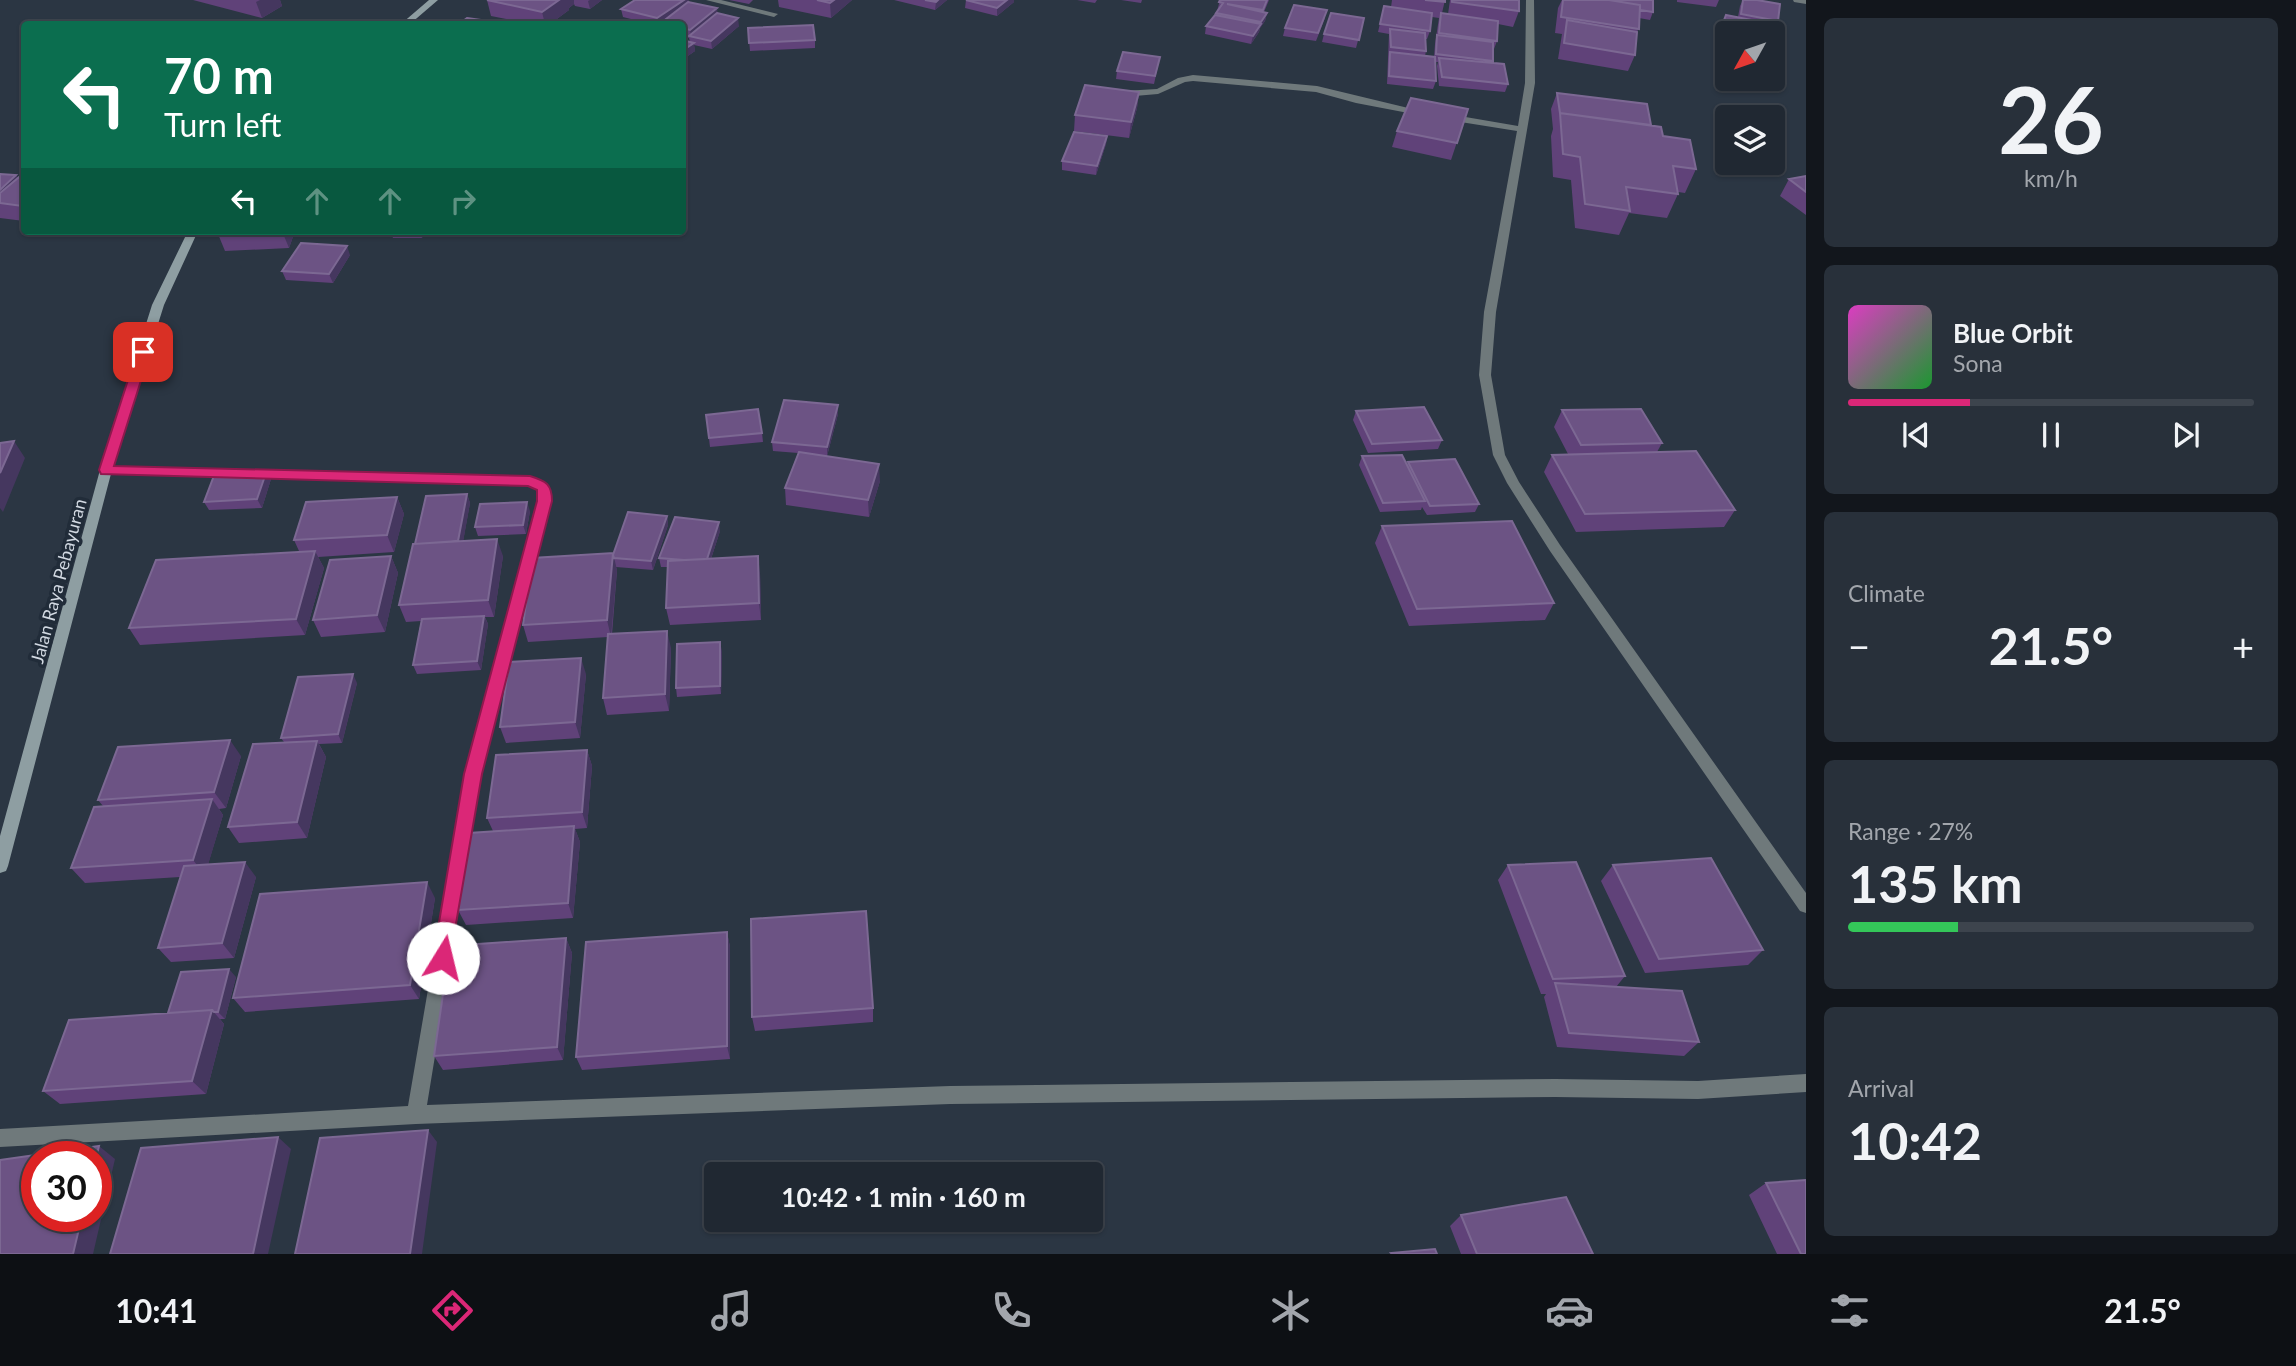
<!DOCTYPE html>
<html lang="en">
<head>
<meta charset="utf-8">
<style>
  body { margin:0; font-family:Lato,sans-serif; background:#28303a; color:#f1f3f6; height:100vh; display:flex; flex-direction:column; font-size:26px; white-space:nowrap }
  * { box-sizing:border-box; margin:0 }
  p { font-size:23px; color:#a2a6ac }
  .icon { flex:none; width:38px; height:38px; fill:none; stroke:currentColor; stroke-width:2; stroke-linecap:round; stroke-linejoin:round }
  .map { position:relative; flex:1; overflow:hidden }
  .side { display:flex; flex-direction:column; gap:18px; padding:18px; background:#12161c; width:490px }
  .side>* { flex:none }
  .hud { position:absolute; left:21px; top:21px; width:665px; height:214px; border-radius:7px; box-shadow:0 2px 5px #0004,0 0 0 2px #3d444d; background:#0b6e4f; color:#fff; overflow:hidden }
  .needle { width:46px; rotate:230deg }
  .controls { position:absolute; left:1715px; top:21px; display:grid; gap:14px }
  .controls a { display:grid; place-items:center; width:70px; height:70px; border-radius:7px; background:#202832; box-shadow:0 2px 5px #0004,0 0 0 2px #3d444d; font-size:35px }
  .speed { position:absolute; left:21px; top:1141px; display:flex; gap:14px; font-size:35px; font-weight:700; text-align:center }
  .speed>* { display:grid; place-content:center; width:91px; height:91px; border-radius:50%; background:#202832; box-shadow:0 2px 5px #0004,0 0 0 2px #3d444d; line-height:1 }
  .speed .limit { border:10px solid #d22; background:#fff; color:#111 }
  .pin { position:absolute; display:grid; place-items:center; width:60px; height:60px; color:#fff; margin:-30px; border-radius:14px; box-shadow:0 4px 10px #0006 }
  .me { position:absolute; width:77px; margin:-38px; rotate:9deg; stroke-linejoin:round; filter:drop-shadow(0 0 5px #0008) }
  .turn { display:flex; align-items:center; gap:24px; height:147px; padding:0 28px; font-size:32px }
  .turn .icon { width:91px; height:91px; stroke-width:2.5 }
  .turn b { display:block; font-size:49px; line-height:60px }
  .lanes { display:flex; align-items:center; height:66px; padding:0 28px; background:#0003; justify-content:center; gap:35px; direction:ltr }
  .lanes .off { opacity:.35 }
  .big { font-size:52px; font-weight:700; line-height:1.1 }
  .side .tile { flex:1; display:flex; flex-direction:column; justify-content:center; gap:10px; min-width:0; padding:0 24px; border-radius:10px; background:#28303a }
  .side .dial { align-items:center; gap:0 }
  .dial b { font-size:91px; line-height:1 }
  .song { display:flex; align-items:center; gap:21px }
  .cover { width:84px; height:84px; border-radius:10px; background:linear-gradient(135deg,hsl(310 70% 55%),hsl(130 70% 35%)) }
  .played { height:7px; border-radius:4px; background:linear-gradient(90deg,#db2777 30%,#3d444d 30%) }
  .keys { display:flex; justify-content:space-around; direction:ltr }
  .heat { display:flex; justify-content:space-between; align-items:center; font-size:38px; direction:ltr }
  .charge { height:10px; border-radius:5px; background:linear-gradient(90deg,#34c759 27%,#3d444d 0) }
  .trip { position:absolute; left:704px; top:1162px; width:399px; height:70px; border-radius:7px; background:#202832; box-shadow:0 2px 5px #0004,0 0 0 2px #3d444d; font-weight:700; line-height:70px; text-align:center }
  .tab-bar { display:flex; height:112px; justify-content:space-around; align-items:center; background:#0d1014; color:#a2a6ac }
  .tab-bar .icon { width:49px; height:49px }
  .tab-bar .active { color:#db2777 }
  .tab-bar b { font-size:32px; color:#f1f3f6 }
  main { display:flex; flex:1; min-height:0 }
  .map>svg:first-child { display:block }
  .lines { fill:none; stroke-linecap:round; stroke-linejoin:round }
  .minor { fill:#6f797b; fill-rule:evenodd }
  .secondary { fill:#8e9ea2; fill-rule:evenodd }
  .wall { fill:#604279; fill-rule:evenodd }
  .shaded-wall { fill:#45375f }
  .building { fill:#6c5384; stroke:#7c6893; stroke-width:2 }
  .route { fill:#db2777; stroke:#8e194d; stroke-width:2 }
  .labels { text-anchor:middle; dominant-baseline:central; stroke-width:7; stroke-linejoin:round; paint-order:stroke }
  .street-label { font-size:18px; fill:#d2d9e2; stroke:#212c39 }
</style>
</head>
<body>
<main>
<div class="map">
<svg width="1806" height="1254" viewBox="0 0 1806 1254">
  <rect width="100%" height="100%" fill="#2b3643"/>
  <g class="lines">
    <!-- minor -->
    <path class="minor" d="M706,0h15l57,14 -4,3z
      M1526,0h8l1,83 -39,229 -5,63 14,80 14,27 41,63 246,348v20l-6,-2 -250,-360 -43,-68 -14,-28 -14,-80 5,-63 33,-181 -69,-11 -5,-3 5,-3 70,12 7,-43z
      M1793,0h13v4l-12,-2z
      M1193,75l124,11 112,27 -5,3 -68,-13 -40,-11 -123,-11 -8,1 -27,12 -35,3 -5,-3 5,-3 34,-2 21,-11z
      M106,466l424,11c17,5 20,6 21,24l-70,273 -54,331 523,-19 605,-7 143,2 108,-7v18l-108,7 -143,-2 -605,7 -534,20 -416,23v-18l408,-23 57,-332 74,-273 -1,-12 -10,-4 -426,-12 -2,-3z"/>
    <!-- secondary -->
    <path class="secondary" d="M429,0h9l-28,24h-9z
      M188,231h10l-34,74 -52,165 -104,396 -2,5 -6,2v-37l100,-366 52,-165z"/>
  </g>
  <!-- wall -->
  <path class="wall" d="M193,0h87l2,6 -20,12z
    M487,0h115l-12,9 -15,-3 -1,-2 -5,4v2l-19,14h-19l-40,-8z
    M729,0h24l-4,4z
    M778,0h74l-21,18 -52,-11z
    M894,0h53l-12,10z
    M966,0h48v2l-17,14 -32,-8z
    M1077,0h20l-2,3z
    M1121,0h21l-1,3z
    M1220,0h49l-5,12 3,1 -2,8 -5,7 -1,4 -8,12 -46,-10 1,-8 10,-11z
    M1392,0h53l-3,13 6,1 2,-14h69v11l-6,16 -15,-3 -1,17 -3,8h-1v14l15,21 -3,8 -66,-6 -2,-20 1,-4h-3l1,19 -3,8 -46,-5 2,-50 -11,-2 6,-26 7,1zM1432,17l7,1 -4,26 -1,13 -9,-1 1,-5 -1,-12h2l3,-8z
    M1562,0h91v12l-3,8 -11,-2 -4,37 -7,16 -70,-12 4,-25 -7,-1 3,-25z
    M1677,0h42l-3,7 -39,-5z
    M1743,0h14l21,21 -4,8 -13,-3 -3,7h-31v6l-10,-3 9,-21 12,2 2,-11z
    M690,2l28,11 21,13 -27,23 -18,-4 1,6 -13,9v-20l8,2 -1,-4 -7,-2v-12h-31l-28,-7 -2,-8z
    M1325,18l-9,23 -33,-5 2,-8z
    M1364,18l-8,30 -34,-6 2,-8z
    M748,28l67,12v8l-65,3z
    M1160,57l-6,27 -38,-5 1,-8z
    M1139,92l-2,16 -8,30 -55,-7 1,-16z
    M1557,93l94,32 45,44 -11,24 -7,-1v2l-11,24 -38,-5 -10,22 -44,-7 -4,-48 -18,-3 -2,-41 2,-7 -2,-20z
    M1468,109l-17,51 -59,-13 5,-16z
    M1107,136l-1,8 -10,31 -34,-5v-9z
    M24,173v48l-24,-3v-44l16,1 2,3z
    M1806,176v39l-26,-19 9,-17z
    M219,231h76l-6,17 -64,3 -7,-17z
    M390,231h35l-3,7h-29z
    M350,255l-17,28 -47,-3 -4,-9z
    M838,405v9l-11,42 53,25 -11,36 -83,-12 -1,-17 13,-35 -25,-2 -1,-9z
    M1562,410l100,33 -5,9 78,58 -11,17 -148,5 -32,-60 8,-17 16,-1 -14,-27z
    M1356,411l86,29 -4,9 -70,4 -15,-33z
    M706,415l56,18 1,9 -53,5z
    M1362,456l45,9 1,-3 71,42 -4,8 -48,3 -5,-8 -1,3 -41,2 -21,-47z
    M267,470l4,9 -9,29 -53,2 -5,-8z
    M467,494l3,9 -7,38 40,15 -9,61h-9l3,7 -7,46 -64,4 -4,-9 8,-44 -15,1 -7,-17 16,-61z
    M397,497l7,17 -10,38 -76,5 6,11 -19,67 -165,10 -11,-17 170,-77 -5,-11z
    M530,511l-4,23 -48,2 -3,-9z
    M667,516l1,9 -15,45 -37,-3 1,3 -5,64 59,14 -2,63 -62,4 -4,-17 5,-61 -80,5 -5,-17 90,-70z
    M1382,526l172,77 -9,17 -136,6 -34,-83z
    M720,531l-9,28 49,14 1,47 -91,5 -4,-17 2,-41h-7l-2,-9z
    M391,556l7,17 -13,59 -64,5 -8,-17z
    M722,651l-1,43 -44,3 -1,-9z
    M586,674l-6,64 -74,5 -6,-16z
    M357,683l-15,60 -23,1 7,13 -19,81 -68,5 -11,-16 56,-85 -3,-4z
    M587,750l5,16 -5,62 -12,1 5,13 -7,76 -107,7 -8,-15 35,-79 -6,-13z
    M241,756l-15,52 -7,1 4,6 -15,49 48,13 -22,81 -63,4 -13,-14 22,-71 -95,6 -14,-15 32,-62 -5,-6z
    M1508,865l117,111 -9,11 83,55 -15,14 -127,-9 -13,-50 2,-3h-5l-43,-114z
    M1613,865l150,85 -15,15 -103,8 -44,-92z
    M435,898l-16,101 -174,13 -12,-14z
    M727,932l3,15v112l-148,11 -6,-13z
    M566,938l6,15 -9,107 -120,10 -9,-14z
    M236,977l-11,42h-5l4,5 -18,70 -146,10 -17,-13 125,-78z
    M873,1008v14l-118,9 -3,-14z
    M1766,1183l40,71h-29l-28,-59z
    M1461,1215l132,39h-132l-11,-28z"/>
  <!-- shaded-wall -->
  <path class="shaded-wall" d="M260,0h20l2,6 -20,12 -6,-16z
    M559,0h15v4l-5,4v2l-19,14h-5l-3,-12z
    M590,0h12l-12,9 -2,-8z
    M684,0h5l1,4 -29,20h-3l-1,-6z
    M834,0h18l-21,18 -1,-15z
    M938,0h9l-12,10 1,-8z
    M1007,0h7v2l-17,14v-8z
    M717,8l1,8 -27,20 -1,-6z
    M1267,13l-2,8 -5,7 -1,4 -8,12 2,-8 7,-10 1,-4z
    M738,18l1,8 -27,23 -1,-8z
    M694,43l1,8 -13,9v-9z
    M1139,92l-2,16 -8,30 2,-16z
    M1107,136l-1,8 -10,31 1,-9z
    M16,175l5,8 -21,20v-13z
    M282,231h13l-6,17z
    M420,231h5l-3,7z
    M347,246l3,9 -17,28 -4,-9z
    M838,405v9l-11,42v-9z
    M14,441l11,17 -22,54 -3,-4v-35z
    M879,464l1,17 -11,36 -1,-17z
    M267,470l4,9 -9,29 -5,-9z
    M467,494l3,9 -9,51 -3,-9z
    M397,497l7,17 -10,38 -7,-17z
    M527,502l3,9 -4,23 -3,-9z
    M667,516l1,9 -15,45 -2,-9z
    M719,522l1,9 -13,40 -1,-8z
    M497,539l6,17 -9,61 -6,-17z
    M315,551l9,17 -19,67 -9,-16z
    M613,553l4,17 -6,67 -4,-17z
    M391,556l7,17 -13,59 -8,-17z
    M758,556l2,17 1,47 -2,-17z
    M484,616l4,8 -7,46 -4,-9z
    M667,631l4,17 -2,63 -4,-17z
    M720,642l2,9 -1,43 -1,-8z
    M581,658l5,16 -6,64 -5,-16z
    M353,674l4,9 -15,60 -4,-9z
    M230,740l11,16 -15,52 -12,-16z
    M317,741l9,16 -19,81 -10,-16z
    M587,750l5,16 -5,62 -5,-16z
    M212,799l11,16 -18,60 -12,-15z
    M574,826l6,16 -7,76 -5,-15z
    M245,862l11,15 -22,81 -12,-15z
    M427,882l8,16 -16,101 -9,-14z
    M727,932l3,15v112l-3,-13z
    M566,938l6,15 -9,107 -6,-13z
    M229,969l7,8 -11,42 -7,-7z
    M212,1010l12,14 -18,70 -14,-13z
    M428,1130l9,12 -15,112h-12z
    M278,1137l13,12 -23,105h-15z
    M99,1146l16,13 -22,95h-20l9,-38h14v-58z"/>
  <!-- building -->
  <path class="building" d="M487,0h72l-17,12z
    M635,0h49l-27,18 -36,-9z
    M817,0h17l-4,3z
    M925,0h13l-2,2z
    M966,0h41l-10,8z
    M1220,0h47l-4,10 -36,-6 40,9 -6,9 -45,-9 7,-10 -4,-1z
    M1425,0h20v2z
    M1452,0h67v11l-67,-9z
    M1563,0h46l31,5 -1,24 -78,-12z
    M1609,0h44v12l-13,-2v-5z
    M1743,0h14l23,4 -2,17 -37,-7z
    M688,2l29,6 -27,22 -8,-2v-4l-21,-1z
    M1294,5l33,5 -9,23 -33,-5z
    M1384,6l48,7 -2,18 -50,-7z
    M717,13l21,5 -27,23 -22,-5z
    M1331,13l33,5 -5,22 -35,-6z
    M1441,13l57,8 -1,20 -58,-8z
    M1215,15l46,9 -8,12 -47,-10z
    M1726,15l36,7 -4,11h-14l-23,-5z
    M467,18l42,6h-50z
    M1567,20l70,12 -2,23 -71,-12z
    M813,25l2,15 -66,3 -1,-15z
    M1390,29l35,4 1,18 -35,-4z
    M1437,35l56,7v19l-57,-7z
    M682,40l12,3 -12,8z
    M1123,52l37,5 -5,19 -38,-5z
    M1390,52l45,5 1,24 -47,-5z
    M1439,58l65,6 4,20 -66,-7z
    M1085,85l54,7 -8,30 -56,-7z
    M1557,93l90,11 4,21 -91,-12z
    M1411,98l57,11 -11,34 -60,-12z
    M1560,113l101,14 2,9 27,4 6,29 -23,-3 5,28 -52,-7 4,24 -45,-7 -5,-47 -17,-3z
    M1074,132l33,4 -10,30 -35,-5z
    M24,173v30l-2,3 -22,-3v-10z
    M0,174l16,1 -16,15z
    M1806,176v16l-17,-13z
    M219,231h63l-64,3z
    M301,243l46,3 -18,28 -47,-3z
    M784,400l54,5 -11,42 -55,-5z
    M1424,407l18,33 -70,4 -16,-33z
    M758,409l4,24 -53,5 -3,-23z
    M1641,409l21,34 -81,2 -19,-35z
    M14,441l-14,32v-30z
    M1696,451l39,59 -150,4 -33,-59z
    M799,452l80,12 -11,36 -83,-12z
    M1402,455l23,46 -42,2 -21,-47z
    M1455,459l24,45 -49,2 -22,-44z
    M267,470l-10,29 -53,3 11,-29z
    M467,494l-9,47 -43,3 11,-48z
    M397,497l-10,38 -93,5 12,-38z
    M527,502l-4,23 -48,2 5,-23z
    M628,512l39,4 -16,45 -37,-3 -1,-3z
    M675,517l44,5 -12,37 -23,1 -25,-2z
    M1512,521l42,82 -137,6 -35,-83z
    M497,539l-9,61 -89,5 14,-61z
    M315,551l-19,68 -167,9 27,-68z
    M613,553l-6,67 -84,5 9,-67z
    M391,556l-14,59 -64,5 17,-60z
    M758,556l1,47 -93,5 2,-47z
    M484,616l-7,45 -64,4 9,-46z
    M667,631l-2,63 -62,4 5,-64z
    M720,642v44l-44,2 1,-44z
    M581,658l-6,64 -75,5 9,-65z
    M353,674l-15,60 -57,4 17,-61z
    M230,740l-16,52 -116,8 20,-53z
    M317,741l-20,81 -69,5 25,-83z
    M587,750l-5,62 -95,6 9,-63z
    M212,799l-19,61 -122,8 23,-61z
    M574,826l-6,77 -110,7 11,-77z
    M1711,858l52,92 -104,9 -46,-94z
    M245,862l-23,81 -64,5 26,-82z
    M1576,862l49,114 -72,3 -45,-114z
    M427,882l-17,103 -177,13 27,-104z
    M866,911l7,97 -121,9 -1,-98z
    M727,932v114l-151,11 10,-115z
    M566,938l-9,109 -123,9 16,-110z
    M229,969l-11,43h-4l-2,-2 -44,3 13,-41z
    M1555,983l127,8 17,51 -130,-9z
    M212,1010l-20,71 -149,10 26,-71z
    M428,1130l-18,124h-115l25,-116z
    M278,1137l-25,117h-143l31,-106z
    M99,1146l-3,12v-1h-59v59h45l-9,38h-73v-94z
    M1806,1180v74h-5l-35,-71z
    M1566,1197l27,57h-116l-16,-39z
    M1435,1249l2,5h-45l-1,-1z"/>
  <!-- route -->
  <path class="route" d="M143,348l7,4 -36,114 416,10c16,5 22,8 22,25l-70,273 -33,190 -6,2 -7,-2 -3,-6 31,-184 73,-273v-11l-9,-4 -427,-12 -2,-4 38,-118z"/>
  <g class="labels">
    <!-- street labels -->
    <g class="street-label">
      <text transform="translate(58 581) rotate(-75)">Jalan Raya Pebayuran</text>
    </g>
  </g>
</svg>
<div class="controls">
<a><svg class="needle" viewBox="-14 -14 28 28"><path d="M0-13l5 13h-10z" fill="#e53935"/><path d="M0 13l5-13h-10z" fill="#a2a6ac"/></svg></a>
<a><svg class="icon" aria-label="layers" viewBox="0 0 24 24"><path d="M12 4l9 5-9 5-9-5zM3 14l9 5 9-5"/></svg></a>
</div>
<div class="speed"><div class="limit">30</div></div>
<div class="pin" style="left:143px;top:352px;background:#d93025"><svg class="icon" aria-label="arrive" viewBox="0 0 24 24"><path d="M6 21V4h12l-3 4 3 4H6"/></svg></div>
<svg class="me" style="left:443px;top:958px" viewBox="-20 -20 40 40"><circle r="19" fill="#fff"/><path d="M0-13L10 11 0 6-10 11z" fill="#db2777"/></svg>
<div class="trip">10:42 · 1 min · 160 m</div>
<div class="hud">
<div class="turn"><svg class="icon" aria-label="left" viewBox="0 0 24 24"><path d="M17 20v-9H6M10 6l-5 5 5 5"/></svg><div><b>70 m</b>Turn left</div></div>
<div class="lanes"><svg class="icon" aria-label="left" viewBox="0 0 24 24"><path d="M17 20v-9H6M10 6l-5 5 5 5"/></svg><svg class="icon off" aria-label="ahead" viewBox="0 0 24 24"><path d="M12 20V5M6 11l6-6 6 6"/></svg><svg class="icon off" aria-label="ahead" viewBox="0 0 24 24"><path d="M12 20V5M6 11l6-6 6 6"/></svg><svg class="icon off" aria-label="right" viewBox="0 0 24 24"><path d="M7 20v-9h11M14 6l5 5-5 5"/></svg></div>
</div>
</div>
<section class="side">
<div class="tile dial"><b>26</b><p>km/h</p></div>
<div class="tile">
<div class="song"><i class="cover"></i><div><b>Blue Orbit</b><p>Sona</p></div></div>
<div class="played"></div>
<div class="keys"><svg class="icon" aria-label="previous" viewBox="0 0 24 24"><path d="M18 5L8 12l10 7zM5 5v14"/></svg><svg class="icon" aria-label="pause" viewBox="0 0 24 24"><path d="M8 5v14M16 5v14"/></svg><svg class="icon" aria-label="next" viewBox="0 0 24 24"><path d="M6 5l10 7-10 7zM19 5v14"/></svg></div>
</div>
<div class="tile"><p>Climate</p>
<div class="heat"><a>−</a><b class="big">21.5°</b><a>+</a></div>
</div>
<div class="tile"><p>Range · 27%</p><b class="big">135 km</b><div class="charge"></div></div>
<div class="tile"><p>Arrival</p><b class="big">10:42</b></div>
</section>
</main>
<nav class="tab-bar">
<b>10:41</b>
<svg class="icon active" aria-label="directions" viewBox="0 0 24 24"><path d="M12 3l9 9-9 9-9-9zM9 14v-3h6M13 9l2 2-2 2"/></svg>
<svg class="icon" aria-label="music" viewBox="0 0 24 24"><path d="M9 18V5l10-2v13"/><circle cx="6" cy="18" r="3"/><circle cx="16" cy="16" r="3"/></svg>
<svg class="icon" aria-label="phone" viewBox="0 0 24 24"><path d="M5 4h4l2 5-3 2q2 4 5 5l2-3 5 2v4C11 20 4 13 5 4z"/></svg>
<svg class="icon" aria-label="climate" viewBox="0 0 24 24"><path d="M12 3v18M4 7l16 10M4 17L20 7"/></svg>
<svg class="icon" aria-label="car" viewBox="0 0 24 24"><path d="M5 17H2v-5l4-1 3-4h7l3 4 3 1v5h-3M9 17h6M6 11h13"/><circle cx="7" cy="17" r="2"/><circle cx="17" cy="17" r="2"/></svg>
<svg class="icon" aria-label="filters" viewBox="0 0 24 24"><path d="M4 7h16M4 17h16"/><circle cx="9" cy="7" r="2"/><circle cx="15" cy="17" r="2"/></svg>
<b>21.5°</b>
</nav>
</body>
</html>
